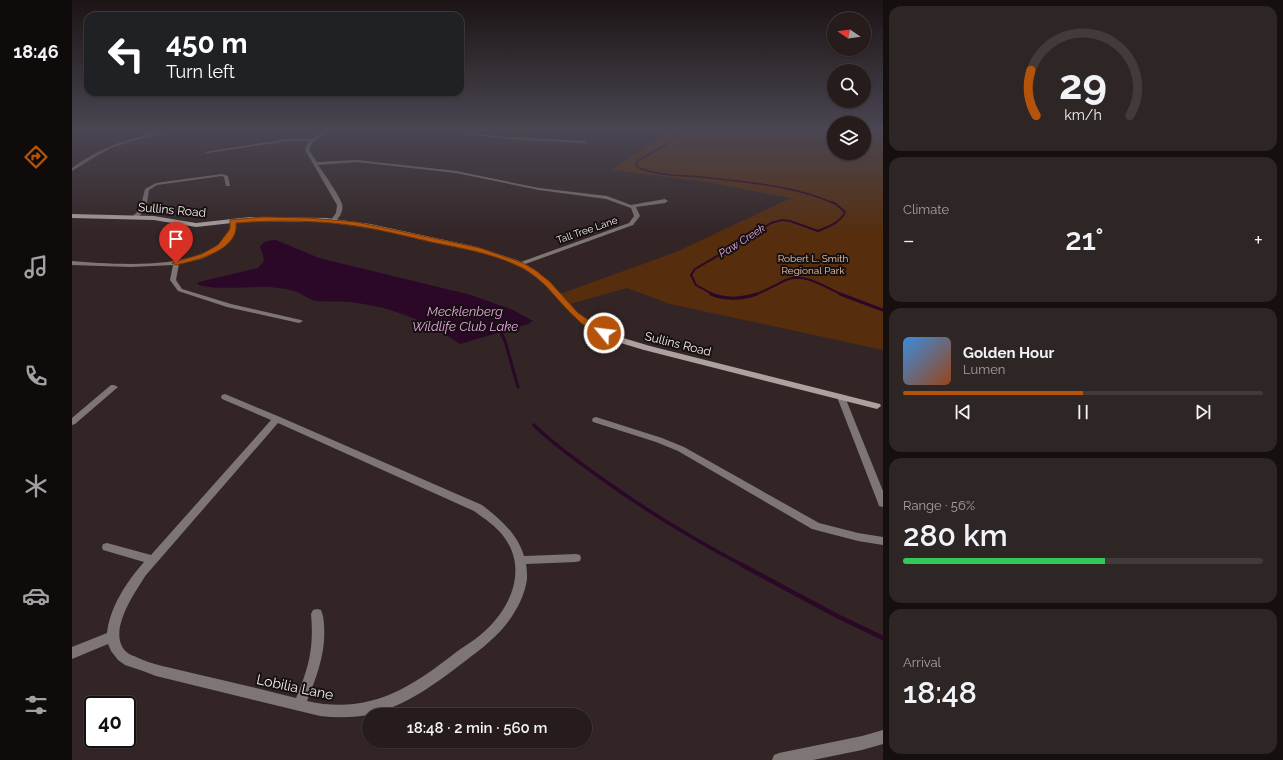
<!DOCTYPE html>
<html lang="en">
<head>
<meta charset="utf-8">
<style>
  body { margin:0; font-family:Raleway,sans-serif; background:#2e2525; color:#f1f3f6; height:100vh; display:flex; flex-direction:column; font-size:15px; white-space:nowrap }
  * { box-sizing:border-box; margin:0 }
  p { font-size:13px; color:#a4a1a3 }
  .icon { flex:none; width:22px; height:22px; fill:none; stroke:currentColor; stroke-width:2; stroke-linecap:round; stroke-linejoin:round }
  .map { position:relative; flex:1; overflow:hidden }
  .side { display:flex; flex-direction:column; gap:6px; padding:6px; background:#150f0f; width:400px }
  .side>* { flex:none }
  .guide { position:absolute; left:12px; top:12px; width:380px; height:84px; border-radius:12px; box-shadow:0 1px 3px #0004,0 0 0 1px #423a3b; background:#202124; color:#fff; overflow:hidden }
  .needle { width:26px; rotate:283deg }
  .fabs { position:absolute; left:755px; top:12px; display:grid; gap:8px }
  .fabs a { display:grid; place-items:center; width:44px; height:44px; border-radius:50%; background:#261c1c; box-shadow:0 1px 3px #0004,0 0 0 1px #423a3b; font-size:20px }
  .speed { position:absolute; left:12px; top:696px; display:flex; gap:8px; font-size:20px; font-weight:700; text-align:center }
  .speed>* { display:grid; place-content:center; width:52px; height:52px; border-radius:50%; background:#261c1c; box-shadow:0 1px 3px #0004,0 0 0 1px #423a3b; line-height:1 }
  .speed .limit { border:2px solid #111; border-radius:6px; background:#fff; color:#111 }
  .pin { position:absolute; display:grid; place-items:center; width:34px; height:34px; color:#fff; margin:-41px -17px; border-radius:50% 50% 50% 0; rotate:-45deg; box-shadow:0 0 4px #0007 }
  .pin .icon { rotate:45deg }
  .me { position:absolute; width:44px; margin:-22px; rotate:299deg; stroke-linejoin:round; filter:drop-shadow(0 0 3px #0008) }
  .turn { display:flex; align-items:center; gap:14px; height:84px; padding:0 16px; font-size:18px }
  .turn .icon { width:52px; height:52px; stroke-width:2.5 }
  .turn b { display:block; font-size:28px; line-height:34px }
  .big { font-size:30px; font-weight:600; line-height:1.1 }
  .side .widget { flex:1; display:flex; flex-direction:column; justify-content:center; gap:6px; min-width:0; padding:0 14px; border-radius:12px; background:#2e2525 }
  .side .dial { align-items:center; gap:0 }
  .dial svg { height:104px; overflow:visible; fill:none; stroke:#423a3b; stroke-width:7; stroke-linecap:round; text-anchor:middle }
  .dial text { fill:#f1f3f6; stroke:none }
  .song { display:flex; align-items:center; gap:12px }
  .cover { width:48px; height:48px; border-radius:6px; background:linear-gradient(135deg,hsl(210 70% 55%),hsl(20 70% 35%)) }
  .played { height:4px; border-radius:2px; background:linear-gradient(90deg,#b45309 50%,#423a3b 50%) }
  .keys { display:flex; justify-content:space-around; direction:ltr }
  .heat { display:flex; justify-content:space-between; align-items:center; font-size:22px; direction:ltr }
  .charge { height:6px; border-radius:3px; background:linear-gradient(90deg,#34c759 56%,#423a3b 0) }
  .trip { position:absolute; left:290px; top:708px; width:230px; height:40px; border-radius:20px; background:#261c1c; box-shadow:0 1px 3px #0004,0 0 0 1px #423a3b; font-weight:600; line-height:40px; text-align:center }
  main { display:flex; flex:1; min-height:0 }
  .menu { display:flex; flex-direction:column; width:72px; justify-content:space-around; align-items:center; background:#0f0b0b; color:#a4a1a3 }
  .menu .icon { width:28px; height:28px }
  .menu .on { color:#b45309 }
  .menu b { font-size:18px; color:#f1f3f6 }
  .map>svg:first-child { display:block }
  .green { fill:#562d0d }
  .water { fill:#2b0728 }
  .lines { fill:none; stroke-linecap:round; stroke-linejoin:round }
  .stream-far4 { stroke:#2b0728; stroke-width:1.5 }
  .stream-far3 { stroke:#2b0728; stroke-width:2 }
  .stream-far2 { stroke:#2b0728; stroke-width:3 }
  .stream-far1 { stroke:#2b0728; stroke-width:3.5 }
  .stream { stroke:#2b0728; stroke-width:4.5 }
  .street { fill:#7d7674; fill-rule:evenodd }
  .secondary { fill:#aca19e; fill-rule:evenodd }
  .route { fill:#b45309; stroke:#753606 }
  .labels { text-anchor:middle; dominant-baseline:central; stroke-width:4; stroke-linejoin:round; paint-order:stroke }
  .far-street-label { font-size:10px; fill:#f5ecec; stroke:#161011 }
  .far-park-label { font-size:10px; fill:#f5c9ac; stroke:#161011 }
  .far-water-label { font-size:11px; font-style:italic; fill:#e9a8e1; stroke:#161011 }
  .street-label { font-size:12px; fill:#f5ecec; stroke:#161011 }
  .water-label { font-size:13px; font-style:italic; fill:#e9a8e1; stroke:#161011 }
  .near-street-label { font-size:14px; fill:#f5ecec; stroke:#161011 }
</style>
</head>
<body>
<main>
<nav class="menu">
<b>18:46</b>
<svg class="icon on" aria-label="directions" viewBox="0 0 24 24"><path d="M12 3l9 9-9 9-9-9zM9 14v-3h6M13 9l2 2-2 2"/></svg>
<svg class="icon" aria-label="music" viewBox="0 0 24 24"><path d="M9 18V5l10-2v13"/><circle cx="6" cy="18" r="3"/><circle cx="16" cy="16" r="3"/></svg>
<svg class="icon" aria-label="phone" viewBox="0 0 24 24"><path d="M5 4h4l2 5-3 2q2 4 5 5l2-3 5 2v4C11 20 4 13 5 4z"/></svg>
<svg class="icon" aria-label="climate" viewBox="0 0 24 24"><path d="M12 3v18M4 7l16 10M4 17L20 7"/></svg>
<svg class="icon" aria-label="car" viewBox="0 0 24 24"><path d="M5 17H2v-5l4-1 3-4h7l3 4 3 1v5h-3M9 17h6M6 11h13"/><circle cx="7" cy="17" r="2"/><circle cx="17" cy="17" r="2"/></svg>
<svg class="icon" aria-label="filters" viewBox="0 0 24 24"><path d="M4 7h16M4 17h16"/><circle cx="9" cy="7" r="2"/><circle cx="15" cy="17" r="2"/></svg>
</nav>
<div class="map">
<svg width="811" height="760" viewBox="0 0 811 760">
  <rect width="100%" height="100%" fill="#332526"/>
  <!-- green -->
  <path class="green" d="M601,130h161v23h30v-23h19v220l-213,-46 -43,-16 -60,17 -10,-10 119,-43 115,-54 -85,-16 -95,-12z"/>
  <!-- water -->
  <path class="water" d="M204,240l43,18 152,37 42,15 20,11 -5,3 -68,20c-34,-24 -69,-37 -110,-42 -11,-1 -23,0 -33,-1 -8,-1 -13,-6 -20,-9 -8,-3 -18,-4 -27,-5 -17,-1 -60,4 -73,-3l2,-2 59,-14 6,-7 -1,-6 -3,-8c3,-6 10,-7 16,-7z"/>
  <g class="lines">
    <!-- stream-far4 -->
    <path class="stream-far4" d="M612,130l-15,13 -30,17 -3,4 1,3c20,9 42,8 63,10 45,5 92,8 133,26"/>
    <!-- stream-far3 -->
    <path class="stream-far3" d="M642,295l-18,-10 -5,-10 4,-6 57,-33 19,-13 11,-3 8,1 28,10c10,-4 23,-9 27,-19l-9,-8 -5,-2
      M682,295c12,-4 21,-10 32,-15 18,-8 40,7 56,15"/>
    <!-- stream-far2 -->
    <path class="stream-far2" d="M639,294c15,6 31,5 46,0
      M768,294l43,16
      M427,329l6,12 13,46"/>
    <!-- stream-far1 -->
    <path class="stream-far1" d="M462,425c21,21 41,34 64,51 47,34 95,63 146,90"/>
    <!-- stream -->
    <path class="stream" d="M670,565l97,52 44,21"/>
    <!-- street -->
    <path class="street" d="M63,130c7,0 13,4 19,4 10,-1 19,-4 29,-4l-44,9 -28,9 -13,7 -26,16v-3c23,-17 48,-27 75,-33z
      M255,130h5c-9,6 -20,8 -23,20l8,12 40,-2 99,11 83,17 68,8 24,9 34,-6 3,2 -3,2 -29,4 4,9 -7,9 -113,41 -2,-1v-2l111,-40 5,-7 -3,-8 -25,-9 -67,-9 -83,-17 -99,-11 -39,3c7,10 20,28 24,39 2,7 -3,15 -9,19l-3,-2 6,-8 1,-8 -32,-55 4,-9h-21l-81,12 -2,-1 83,-13h23z
      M359,130h13l62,7 79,4 2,1 -2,1 -79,-4z
      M150,174l6,2 2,10h-4l-2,-9 -2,-1 -65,9 -8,5 -3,20 -9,8 -5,-1 8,-8 5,-20 11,-6z
      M159,220h4c6,18 -20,34 -34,39 -7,2 -15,3 -22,5l-3,16 6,9 49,15 70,16 2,1 -4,2 -72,-16 -49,-16 -8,-11 3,-15 -42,2 -59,-2v-4c41,3 125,11 154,-24 4,-5 4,-11 5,-17z
      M39,385h3l4,2 -43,37 -3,1v-7z
      M153,394l55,23 202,88c18,14 35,28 42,51l52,-2 4,1 1,3 -1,3 -4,1 -50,2c1,5 1,10 1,15 -3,23 -19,47 -37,62 -8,8 -18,14 -26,21 -29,22 -57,43 -92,52 -17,4 -35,4 -52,2l-164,-40 -13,-5 -18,-6 -7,-5 -7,-9 -3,-7 -36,15v-12l35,-14c3,-26 20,-52 37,-71l-41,-12 -1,-3 1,-3 4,-1 44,12 120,-135 -49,-21 -1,-2 1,-2zM206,423l196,88c11,8 22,15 30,26 23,31 8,68 -17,92 -10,10 -21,16 -32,24 -46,36 -87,62 -148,48 10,-25 19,-49 17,-75 0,-6 -1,-11 -3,-16l-4,-1 -4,1 -2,4c3,34 -2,53 -15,84 -35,-9 -69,-17 -104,-25 -19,-5 -41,-8 -58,-17 -6,-2 -11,-6 -13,-12 -8,-20 14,-52 25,-69z
      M769,394l4,3 38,94v16l-4,-1 -1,-3 -41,-106z
      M524,417l66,21 22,9 135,76 39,10 25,4v8l-25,-4 -46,-12 -134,-78 -22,-9 -63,-20 -1,-2 1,-2z
      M811,730v14l-21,6 -49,10h-41l2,-5 5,-2 83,-17z"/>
    <!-- secondary -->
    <path class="secondary" d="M0,214l82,2 42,7 54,-6 76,1 44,6 107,23 42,14 16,9 14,12 28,31 18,12 25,12 30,9 230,58 1,2 -4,3 -233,-59 -30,-9 -25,-12 -16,-14 -28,-31 -14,-12 -16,-9 -39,-13 -106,-22 -44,-6 -76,-1 -54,6 -42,-7 -82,-2z"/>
  </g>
  <!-- sky -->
  <linearGradient id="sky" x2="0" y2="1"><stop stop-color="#1c1415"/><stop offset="0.55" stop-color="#4a4652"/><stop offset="1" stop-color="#4a4652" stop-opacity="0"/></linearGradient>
  <rect width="811" height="236" fill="url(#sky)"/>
  <!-- route -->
  <path class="route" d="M191,217l45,1 48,4 124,26 43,15 12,7 15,12 28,31 30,20 -1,2c-18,4 -50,-38 -62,-50 -8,-7 -17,-15 -27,-19 -27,-13 -58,-18 -87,-24 -25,-6 -49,-12 -74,-16 -40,-6 -81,-6 -121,-3 3,28 -40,37 -60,42l-4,-2 30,-9 16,-9 12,-16v-9z"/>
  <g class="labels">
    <!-- far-street labels -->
    <g class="far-street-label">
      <text transform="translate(515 230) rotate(-19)">Tall Tree Lane</text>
    </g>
    <!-- far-park labels -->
    <g class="far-park-label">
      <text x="741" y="258">Robert L. Smith<tspan x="741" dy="12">Regional Park</tspan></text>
    </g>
    <!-- far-water labels -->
    <g class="far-water-label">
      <text transform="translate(670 241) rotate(-32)">Paw Creek</text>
    </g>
    <!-- street labels -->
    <g class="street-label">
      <text transform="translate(100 210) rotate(5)">Sullins Road</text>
      <text transform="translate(606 344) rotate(14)">Sullins Road</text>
    </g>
    <!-- water labels -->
    <g class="water-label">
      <text x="393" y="311">Mecklenberg<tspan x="393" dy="15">Wildlife Club Lake</tspan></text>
    </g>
    <!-- near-street labels -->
    <g class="near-street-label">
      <text transform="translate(223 687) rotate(12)">Lobilia Lane</text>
    </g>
  </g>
</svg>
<div class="fabs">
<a><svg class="needle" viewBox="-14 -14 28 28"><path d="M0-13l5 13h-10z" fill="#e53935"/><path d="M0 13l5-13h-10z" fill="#a4a1a3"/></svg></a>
<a><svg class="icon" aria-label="search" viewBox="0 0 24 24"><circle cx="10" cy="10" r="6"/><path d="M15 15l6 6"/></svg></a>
<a><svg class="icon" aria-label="layers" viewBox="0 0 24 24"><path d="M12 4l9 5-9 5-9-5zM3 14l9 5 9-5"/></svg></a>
</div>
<div class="speed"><div class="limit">40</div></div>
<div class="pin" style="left:104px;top:263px;background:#d93025"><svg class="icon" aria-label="arrive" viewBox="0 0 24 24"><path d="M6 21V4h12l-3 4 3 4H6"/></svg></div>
<svg class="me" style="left:532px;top:333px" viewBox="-20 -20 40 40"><circle r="17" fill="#b45309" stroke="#fff" stroke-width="3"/><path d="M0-11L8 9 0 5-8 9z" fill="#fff"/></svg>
<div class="trip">18:48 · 2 min · 560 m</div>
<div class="guide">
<div class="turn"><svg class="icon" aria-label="left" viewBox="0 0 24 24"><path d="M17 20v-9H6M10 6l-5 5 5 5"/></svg><div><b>450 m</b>Turn left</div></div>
</div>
</div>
<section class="side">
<div class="widget dial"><svg viewBox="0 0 100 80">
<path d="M14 69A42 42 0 1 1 86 69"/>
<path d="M14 69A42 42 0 0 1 10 34" stroke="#b45309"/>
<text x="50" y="56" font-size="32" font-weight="700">29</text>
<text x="50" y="72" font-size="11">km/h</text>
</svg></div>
<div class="widget"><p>Climate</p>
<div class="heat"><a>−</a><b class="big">21°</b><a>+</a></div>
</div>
<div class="widget">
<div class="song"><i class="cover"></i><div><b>Golden Hour</b><p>Lumen</p></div></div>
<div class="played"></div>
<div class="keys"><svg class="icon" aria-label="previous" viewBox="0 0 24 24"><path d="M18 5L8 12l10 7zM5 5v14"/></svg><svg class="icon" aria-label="pause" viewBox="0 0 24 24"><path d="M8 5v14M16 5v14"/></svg><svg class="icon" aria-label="next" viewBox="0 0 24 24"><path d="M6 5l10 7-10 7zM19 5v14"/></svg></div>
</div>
<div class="widget"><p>Range · 56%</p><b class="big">280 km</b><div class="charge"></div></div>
<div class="widget"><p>Arrival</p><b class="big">18:48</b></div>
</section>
</main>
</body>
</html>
